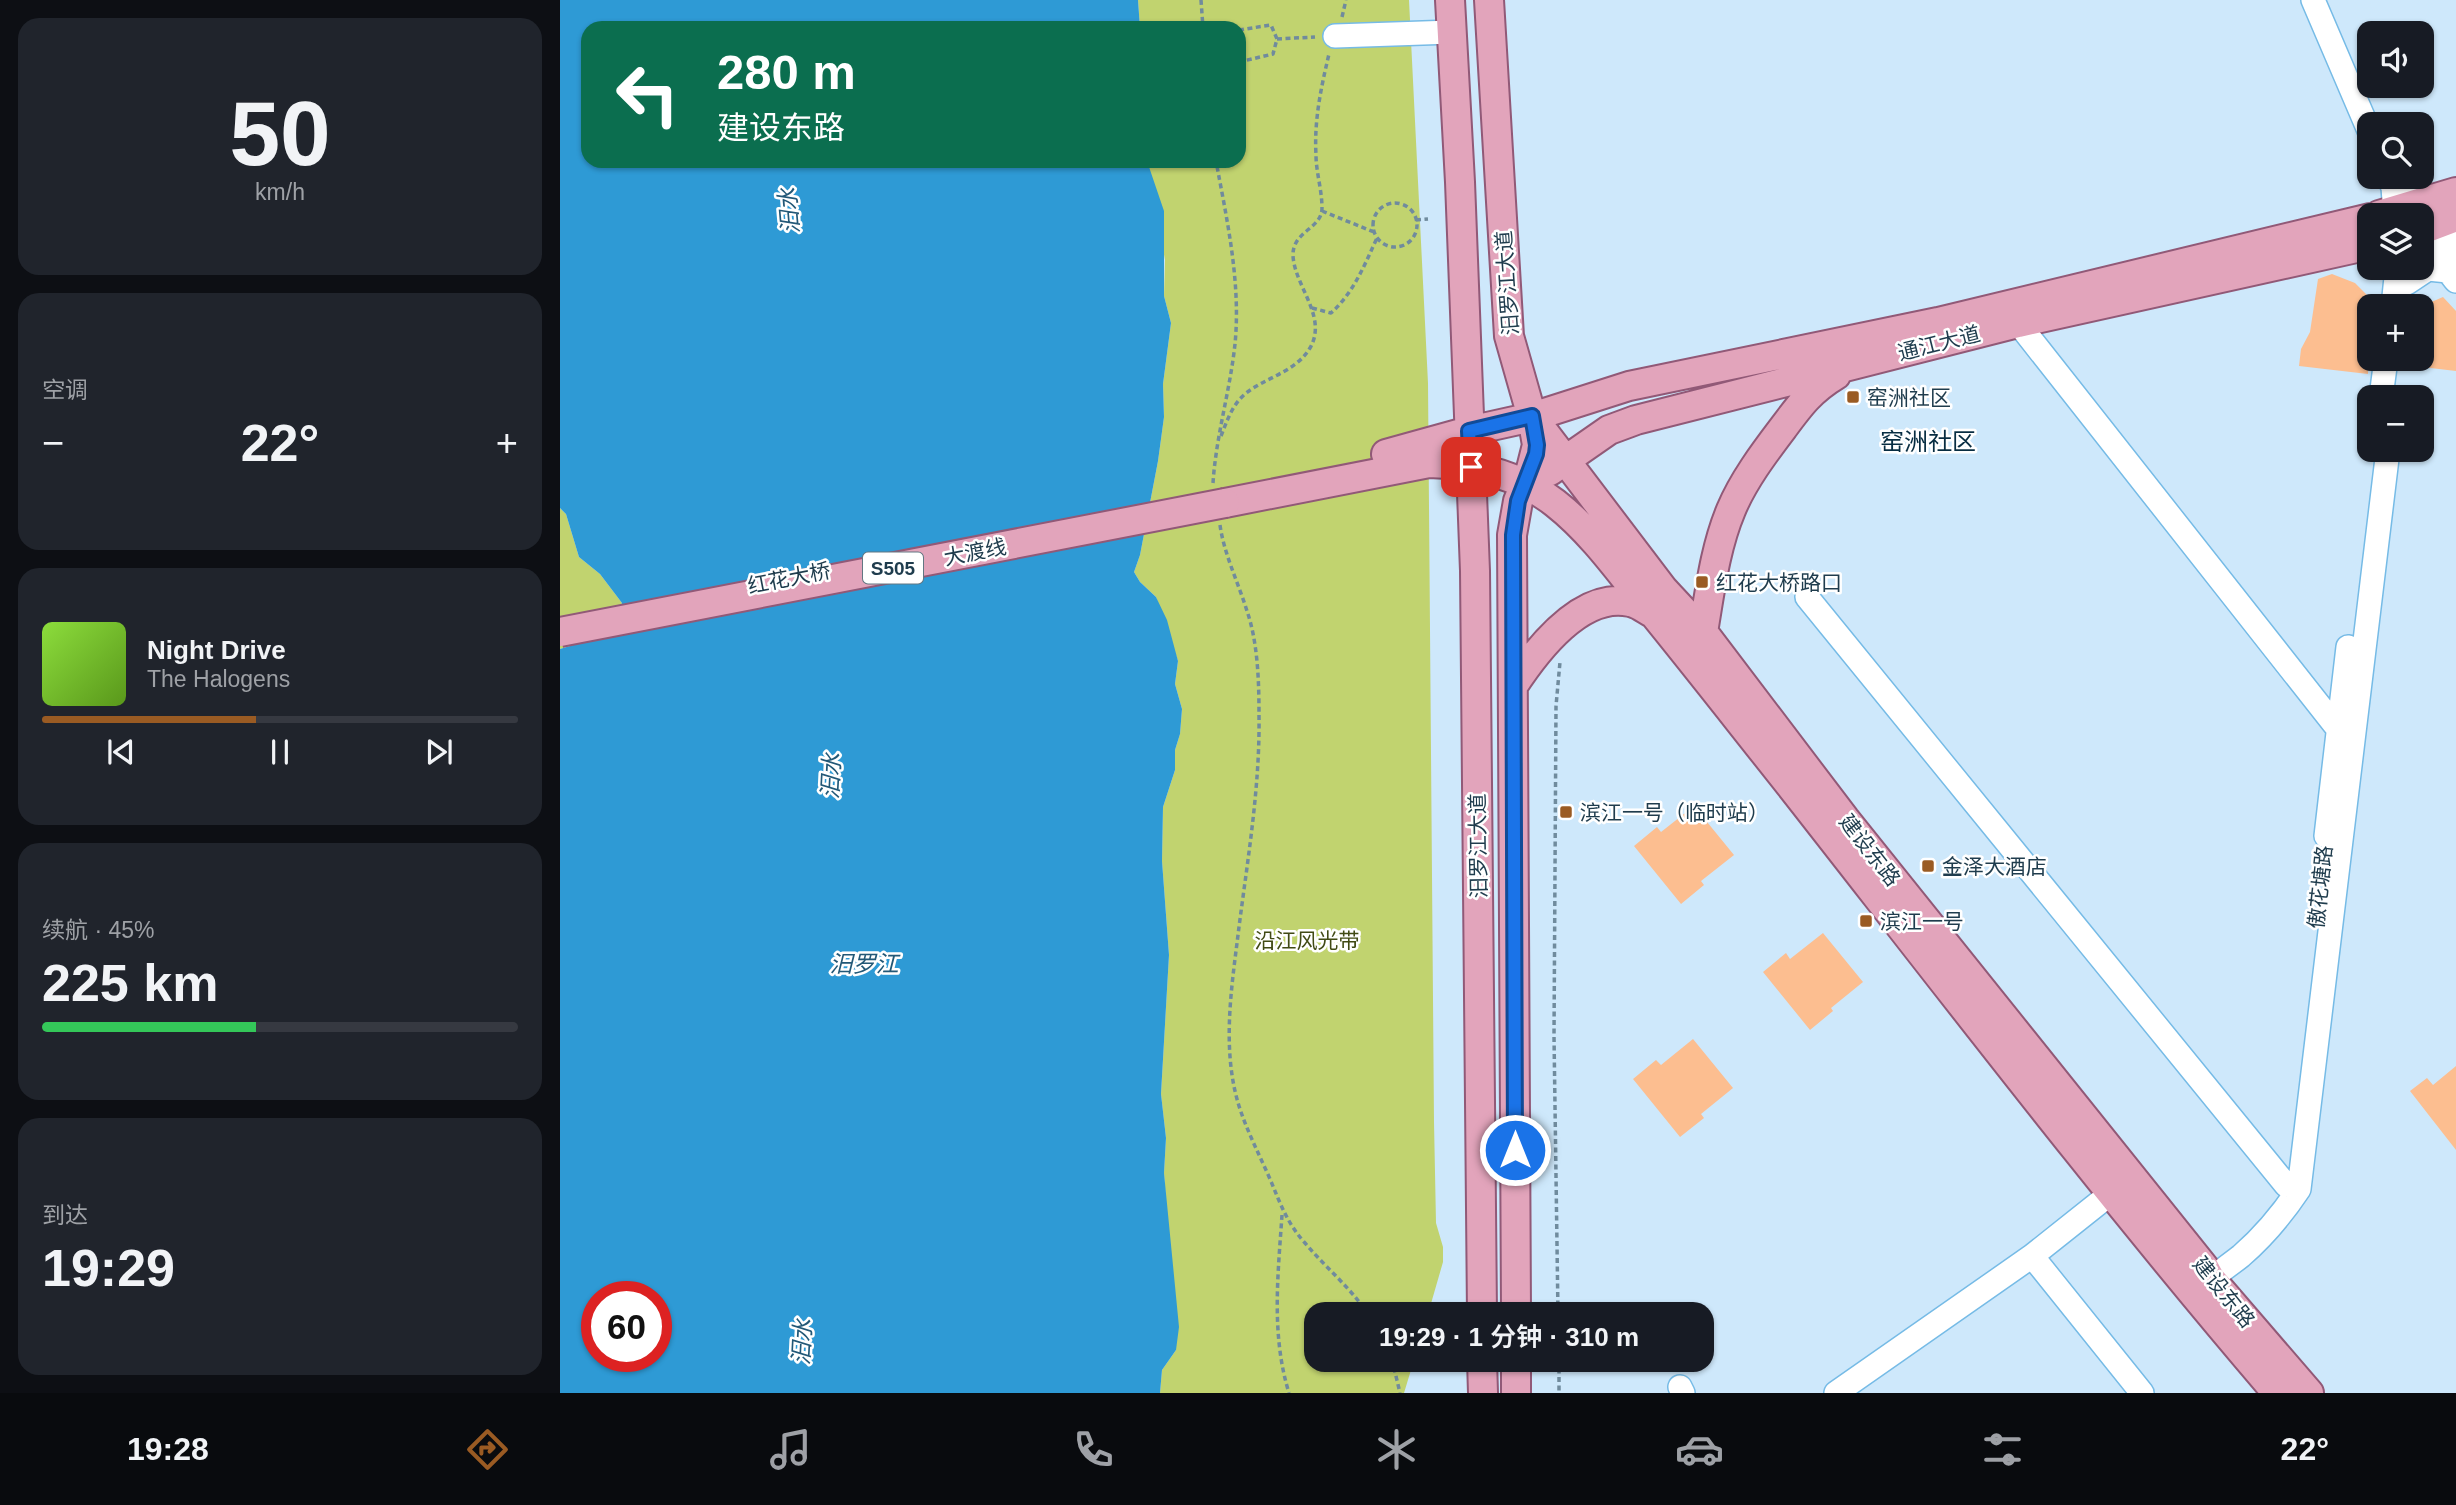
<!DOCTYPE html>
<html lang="zh">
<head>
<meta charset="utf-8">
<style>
  body { margin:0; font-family:Helvetica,"Noto Sans SC",sans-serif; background:#20242c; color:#f1f3f6; height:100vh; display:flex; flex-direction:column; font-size:26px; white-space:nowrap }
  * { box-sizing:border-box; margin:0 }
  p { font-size:23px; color:#9ea1a6 }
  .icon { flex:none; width:38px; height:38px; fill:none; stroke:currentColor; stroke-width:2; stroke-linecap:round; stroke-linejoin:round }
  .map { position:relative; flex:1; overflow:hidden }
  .side { display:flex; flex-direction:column; gap:18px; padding:18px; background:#0d0f14; width:560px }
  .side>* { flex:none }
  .banner { position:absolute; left:21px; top:21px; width:665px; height:147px; border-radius:21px; box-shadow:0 2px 5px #0004; background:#0b6e4f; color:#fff; overflow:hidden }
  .controls { position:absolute; left:1797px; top:21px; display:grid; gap:14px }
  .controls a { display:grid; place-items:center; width:77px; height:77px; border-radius:14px; background:#171b24; box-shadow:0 2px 5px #0004; font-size:35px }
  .speed { position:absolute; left:21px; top:1281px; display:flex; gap:14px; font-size:35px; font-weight:700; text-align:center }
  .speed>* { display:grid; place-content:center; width:91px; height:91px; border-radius:50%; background:#171b24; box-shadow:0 2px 5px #0004; line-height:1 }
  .speed .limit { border:10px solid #d22; background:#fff; color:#111 }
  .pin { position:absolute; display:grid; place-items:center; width:60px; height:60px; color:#fff; margin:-30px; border-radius:14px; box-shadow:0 4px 10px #0006 }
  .me { position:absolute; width:77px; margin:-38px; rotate:0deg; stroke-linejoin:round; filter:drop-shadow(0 0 5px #0008) }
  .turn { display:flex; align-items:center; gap:24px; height:147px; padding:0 21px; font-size:32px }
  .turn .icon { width:91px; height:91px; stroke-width:2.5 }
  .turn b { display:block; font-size:49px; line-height:60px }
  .big { font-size:52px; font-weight:600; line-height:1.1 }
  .side .tile { flex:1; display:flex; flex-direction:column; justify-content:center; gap:10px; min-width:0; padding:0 24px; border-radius:21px; background:#20242c }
  .side .dial { align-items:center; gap:0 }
  .dial b { font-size:91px; line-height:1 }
  .song { display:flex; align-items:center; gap:21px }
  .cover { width:84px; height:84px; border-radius:10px; background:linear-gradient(135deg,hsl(90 70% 55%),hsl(90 70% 35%)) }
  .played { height:7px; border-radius:4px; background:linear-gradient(90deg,#9a5b23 45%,#363941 45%) }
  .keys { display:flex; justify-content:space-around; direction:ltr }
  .heat { display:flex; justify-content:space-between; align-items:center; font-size:38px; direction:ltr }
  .charge { height:10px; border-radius:5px; background:linear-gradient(90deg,#34c759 45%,#363941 0) }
  .trip { position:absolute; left:744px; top:1302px; width:410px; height:70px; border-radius:21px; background:#171b24; box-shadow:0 2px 5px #0004; font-weight:600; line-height:70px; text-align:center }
  .dock { display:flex; height:112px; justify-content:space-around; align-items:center; background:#090b0e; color:#9ea1a6 }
  .dock .icon { width:49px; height:49px }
  .dock .selected { color:#9a5b23 }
  .dock b { font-size:32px; color:#f1f3f6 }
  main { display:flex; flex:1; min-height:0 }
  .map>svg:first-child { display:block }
  .green { fill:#c1d36f }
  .water { fill:#2e9ad5; fill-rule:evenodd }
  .building { fill:#fcbe90 }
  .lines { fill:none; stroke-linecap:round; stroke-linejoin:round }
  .minor-casing { stroke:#76bbe6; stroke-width:26 }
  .major-casing { stroke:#915977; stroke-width:32 }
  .path { stroke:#708b9d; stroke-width:3.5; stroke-dasharray:5 3.5; stroke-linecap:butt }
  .minor { stroke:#fff; stroke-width:23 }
  .major { stroke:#e2a4bb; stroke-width:28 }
  .major-bridge-casing { stroke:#915977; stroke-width:32; stroke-linecap:butt }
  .major-bridge { stroke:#e2a4bb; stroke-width:28 }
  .route-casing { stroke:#114b97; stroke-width:18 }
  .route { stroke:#1a73e8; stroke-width:12 }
  .poi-dot { fill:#9a5b23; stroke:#fff; stroke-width:2.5 }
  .labels { text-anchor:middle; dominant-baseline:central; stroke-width:5; stroke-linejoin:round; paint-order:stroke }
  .shield { fill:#fff; stroke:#627682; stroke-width:2 }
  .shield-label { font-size:19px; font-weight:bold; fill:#1f3c4d }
  .street-label { font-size:21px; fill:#1f3c4d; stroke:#fff }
  .poi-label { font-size:21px; fill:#1f3c4d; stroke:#fff; text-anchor:start }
  .park-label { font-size:21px; fill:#414a14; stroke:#fff }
  .water-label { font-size:23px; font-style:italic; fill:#225877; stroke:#fff }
  .quarter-label { font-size:24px; fill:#072d42; stroke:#fff }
</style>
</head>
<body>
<main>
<section class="side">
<div class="tile dial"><b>50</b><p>km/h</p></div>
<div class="tile"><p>空调</p>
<div class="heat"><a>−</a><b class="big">22°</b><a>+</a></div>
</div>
<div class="tile">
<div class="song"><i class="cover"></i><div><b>Night Drive</b><p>The Halogens</p></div></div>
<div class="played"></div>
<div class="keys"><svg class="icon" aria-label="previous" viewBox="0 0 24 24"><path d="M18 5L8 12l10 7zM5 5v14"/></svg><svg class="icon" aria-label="pause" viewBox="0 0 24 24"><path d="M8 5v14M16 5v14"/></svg><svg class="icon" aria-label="next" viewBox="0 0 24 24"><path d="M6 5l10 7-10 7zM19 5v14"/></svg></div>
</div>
<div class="tile"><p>续航 · 45%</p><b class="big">225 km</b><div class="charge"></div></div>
<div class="tile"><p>到达</p><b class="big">19:29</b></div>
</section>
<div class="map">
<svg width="1896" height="1393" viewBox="0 0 1896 1393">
  <rect width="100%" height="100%" fill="#cee8fb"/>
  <!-- green -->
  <path class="green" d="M578,0h271l19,383 6,739 2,101 7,24v15l-15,52h-112v46h98l-10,33h-244l2,-23 14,-20 -12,-177 2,-35 -5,-44 8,-139 -7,-94 1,-54 12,-37v-20l5,-16 2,-25 -7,-25 3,-23 -22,-64 -16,-15 -6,-10 6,-17 18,-94 6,-44 -1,-33 8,-61 -7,-27 1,-36 -18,-99h92v-133h-99z
    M0,508l6,6 13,43 21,17 22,29 -12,31 -50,15z"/>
  <!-- water -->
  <path class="water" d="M0,0h578l2,28h-552v133h559l17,50v85l7,27 -8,61 1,33 -6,44 -18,94 -6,17 6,10 16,15 11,23 11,41 -3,23 7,25 -2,25 -5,16v20l-12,37 -1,54 7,94 -8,139 5,44 -2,35 15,154 -3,23 -14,20 -2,23h-600v-744l50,-15 12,-31 -22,-29 -21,-17 -13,-43 -6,-6zM37,1297h59v59h-59z"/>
  <!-- building -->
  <path class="building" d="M1772,274l23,9 15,15 -2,76 -69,-8 2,-17 9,-17 8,-53z
    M1883,297l13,14v60l-34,-4v-61z
    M1134,806l40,49 -33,26 3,4 -23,19 -47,-58 23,-19 4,5z
    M1263,933l40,49 -32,26 2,3 -23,19 -47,-58 23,-19 4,6z
    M1133,1039l40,49 -32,26 3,4 -24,19 -47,-58 23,-19 5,5z
    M1896,1066v84l-46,-59 17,-13 6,7z"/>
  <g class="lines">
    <defs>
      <path id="minor" d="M1753,0l57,133
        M775,36l117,-4
        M1828,177l5,10 2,28
        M1849,184l32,38 15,30
        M1862,224l34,57
        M1847,283l21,-14 20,2 7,9
        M1833,306l4,-38
        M1454,307l4,16 320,406
        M1821,397l5,-38
        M1247,597l479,588
        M1766,836l22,-189
        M1472,1256l110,137
        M1638,1291c13,-14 28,-23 43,-35 22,-19 42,-43 58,-67l89,-739
        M1120,1387l3,6
        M1276,1393l196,-137 78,-62"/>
      <path id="major" d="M890,0l10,182 15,389 7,743
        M929,0l20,336 23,81 5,28 -6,24 -13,32 -6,34 4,779
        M1819,215l77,-23
        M1862,230l34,-13
        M974,419l129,170 40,43 142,187 359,448 6,11 99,115
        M826,454l83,-23 63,-14 97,-31 309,-64 432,-104
        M990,471l59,-41 27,-10 382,-97 352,-78
        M665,503l204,-40c44,1 90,12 126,40 37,29 65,69 94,105 48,59 94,118 141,177 160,204 318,411 487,608
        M1143,632c7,-41 12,-84 28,-122 12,-29 33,-57 52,-82 17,-23 28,-38 53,-53
        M953,686c23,-35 68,-95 117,-84 8,1 16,8 24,12
        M922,1360l1,33
        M956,1360v33"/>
    </defs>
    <!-- minor casing -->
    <use href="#minor" class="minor-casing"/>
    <!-- major casing -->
    <use href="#major" class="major-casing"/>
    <!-- path -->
    <path class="path" d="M641,0l2,28
      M782,17l4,-17
      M679,30l32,-5 6,14 -4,15 -34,8
      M717,39l38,-2
      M813 225a22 22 0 1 1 44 0a22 22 0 1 1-44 0Z
      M762,211l52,21
      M856,220l12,-1
      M752,308l19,5c23,-21 33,-47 46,-75
      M661,436c6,-15 11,-31 24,-42 19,-16 51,-22 65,-46 18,-31 -15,-61 -17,-92 -1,-25 29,-27 29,-48 0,-18 -6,-36 -6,-53 -2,-35 5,-67 13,-101
      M653,483c3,-47 17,-92 22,-139 6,-61 -8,-124 -19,-183
      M660,525c4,29 18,57 27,86 11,32 12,71 12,105 1,70 -11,141 -20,211 -7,58 -18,121 0,179 8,25 20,48 31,73 10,24 17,44 35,64 21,25 45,44 63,71
      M722,1215c-4,60 -11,120 7,178
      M998,1314l-4,-278 2,-330 4,-44
      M830,1360l5,12 5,21
      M999,1360v33"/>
    <!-- minor -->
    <use href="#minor" class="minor"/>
    <!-- major -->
    <use href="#major" class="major"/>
    <defs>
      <path id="major-bridge" d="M0,632l665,-129"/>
    </defs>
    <!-- major-bridge casing -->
    <use href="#major-bridge" class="major-bridge-casing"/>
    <!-- major-bridge -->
    <use href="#major-bridge" class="major-bridge"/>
  </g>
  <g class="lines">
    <defs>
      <path id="route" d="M911,467l-2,-36 63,-15 5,29 -1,9 -18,47 -5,34 2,615"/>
    </defs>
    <!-- route casing -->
    <use href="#route" class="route-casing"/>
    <!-- route -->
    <use href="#route" class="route"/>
  </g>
  <!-- markers -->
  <g class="poi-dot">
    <rect x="1286" y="390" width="14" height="14" rx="3.5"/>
    <rect x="1135" y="575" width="14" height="14" rx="3.5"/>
    <rect x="999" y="805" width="14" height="14" rx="3.5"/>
    <rect x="1361" y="859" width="14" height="14" rx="3.5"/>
    <rect x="1299" y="914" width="14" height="14" rx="3.5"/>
  </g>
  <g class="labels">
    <!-- shield labels -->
    <rect class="shield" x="303" y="552.5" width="60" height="31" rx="5"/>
    <g class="shield-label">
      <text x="333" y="568">S505</text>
    </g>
    <!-- street labels -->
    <g class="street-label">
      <text transform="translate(947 283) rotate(-94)">汨罗江大道</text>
      <text transform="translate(1379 343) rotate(-14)">通江大道</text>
      <text transform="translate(415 552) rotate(-11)">大渡线</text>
      <text transform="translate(229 578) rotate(-11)">红花大桥</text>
      <text transform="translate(918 846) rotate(-91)">汨罗江大道</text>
      <text transform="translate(1310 850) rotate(52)">建设东路</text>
      <text transform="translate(1760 887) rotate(-84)">傲花塘路</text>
      <text transform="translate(1664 1292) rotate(51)">建设东路</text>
    </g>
    <!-- poi labels -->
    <g class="poi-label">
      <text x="1307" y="397">窑洲社区</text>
      <text x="1156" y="582">红花大桥路口</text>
      <text x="1020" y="812">滨江一号（临时站）</text>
      <text x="1382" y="866">金泽大酒店</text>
      <text x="1320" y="921">滨江一号</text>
    </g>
    <!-- park labels -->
    <g class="park-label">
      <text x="747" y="940">沿江风光带</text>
    </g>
    <!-- water labels -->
    <g class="water-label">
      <text transform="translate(229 211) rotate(-95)">汨水</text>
      <text transform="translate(271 776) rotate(-87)">汨水</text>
      <text x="304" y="964">汨罗江</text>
      <text transform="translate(242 1342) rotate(-87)">汨水</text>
    </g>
    <!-- quarter labels -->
    <g class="quarter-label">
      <text x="1368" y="441">窑洲社区</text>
    </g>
  </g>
</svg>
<div class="controls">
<a><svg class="icon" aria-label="sound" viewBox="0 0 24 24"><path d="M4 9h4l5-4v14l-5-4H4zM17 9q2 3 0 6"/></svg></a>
<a><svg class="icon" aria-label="search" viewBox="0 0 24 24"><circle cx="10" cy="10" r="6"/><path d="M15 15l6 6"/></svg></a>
<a><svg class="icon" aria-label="layers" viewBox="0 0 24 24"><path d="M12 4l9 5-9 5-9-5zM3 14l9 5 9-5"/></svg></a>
<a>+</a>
<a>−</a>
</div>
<div class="speed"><div class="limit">60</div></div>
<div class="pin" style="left:911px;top:467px;background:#d93025"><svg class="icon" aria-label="arrive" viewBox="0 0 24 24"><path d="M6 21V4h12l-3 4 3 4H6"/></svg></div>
<svg class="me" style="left:955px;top:1150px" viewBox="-20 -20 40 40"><circle r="17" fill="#1a73e8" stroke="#fff" stroke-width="3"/><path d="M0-11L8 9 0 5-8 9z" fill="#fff"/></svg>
<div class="trip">19:29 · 1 分钟 · 310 m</div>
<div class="banner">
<div class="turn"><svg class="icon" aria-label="left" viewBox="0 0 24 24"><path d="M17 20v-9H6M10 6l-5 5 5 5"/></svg><div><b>280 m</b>建设东路</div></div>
</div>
</div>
</main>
<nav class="dock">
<b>19:28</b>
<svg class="icon selected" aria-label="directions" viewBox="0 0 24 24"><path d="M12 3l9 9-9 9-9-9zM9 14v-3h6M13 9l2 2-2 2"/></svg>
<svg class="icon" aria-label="music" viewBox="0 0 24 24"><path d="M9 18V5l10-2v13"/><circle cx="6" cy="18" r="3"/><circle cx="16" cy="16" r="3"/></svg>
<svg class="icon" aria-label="phone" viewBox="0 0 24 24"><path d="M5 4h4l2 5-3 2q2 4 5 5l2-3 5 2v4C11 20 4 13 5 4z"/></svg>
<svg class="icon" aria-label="climate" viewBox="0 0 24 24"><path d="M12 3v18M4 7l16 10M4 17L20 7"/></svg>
<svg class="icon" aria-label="car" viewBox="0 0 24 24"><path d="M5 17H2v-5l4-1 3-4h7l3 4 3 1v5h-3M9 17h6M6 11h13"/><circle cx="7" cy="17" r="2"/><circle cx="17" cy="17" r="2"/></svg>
<svg class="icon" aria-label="filters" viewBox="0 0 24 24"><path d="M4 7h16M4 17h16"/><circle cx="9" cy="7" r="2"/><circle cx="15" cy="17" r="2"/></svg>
<b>22°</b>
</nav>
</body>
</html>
